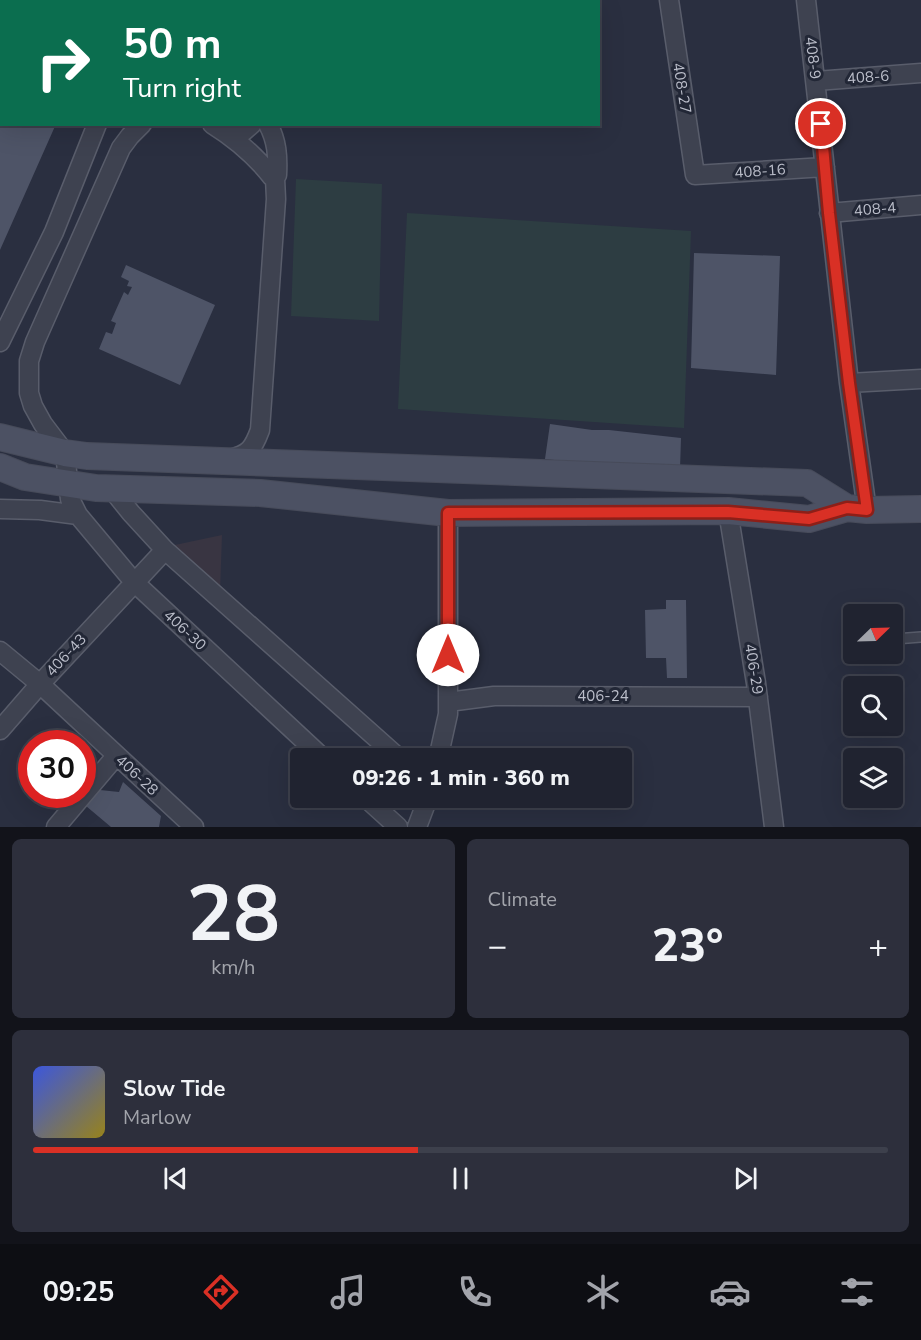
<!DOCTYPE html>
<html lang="en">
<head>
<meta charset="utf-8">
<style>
  body { margin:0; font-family:"Nunito Sans",sans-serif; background:#2d2f3c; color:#f1f3f6; height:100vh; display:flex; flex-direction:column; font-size:22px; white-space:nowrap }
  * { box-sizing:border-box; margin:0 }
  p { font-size:20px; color:#a2a4ab }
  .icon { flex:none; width:33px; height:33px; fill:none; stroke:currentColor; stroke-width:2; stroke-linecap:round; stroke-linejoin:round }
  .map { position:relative; height:827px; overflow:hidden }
  .panel { display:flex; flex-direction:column; gap:12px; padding:12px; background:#12131a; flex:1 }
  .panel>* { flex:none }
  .hud { position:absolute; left:0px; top:0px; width:600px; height:126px; box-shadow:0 6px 24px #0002,0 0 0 2px #3d404c; background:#0b6e4f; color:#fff; overflow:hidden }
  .needle { width:39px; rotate:67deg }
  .controls { position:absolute; left:843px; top:604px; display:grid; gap:12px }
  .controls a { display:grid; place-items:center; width:60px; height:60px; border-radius:6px; background:#202330; box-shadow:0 6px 24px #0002,0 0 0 2px #3d404c; font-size:30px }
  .speed { position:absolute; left:18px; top:730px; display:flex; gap:12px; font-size:30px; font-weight:700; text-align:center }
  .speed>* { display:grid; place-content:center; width:78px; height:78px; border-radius:50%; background:#202330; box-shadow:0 6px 24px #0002,0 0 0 2px #3d404c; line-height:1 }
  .speed .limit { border:9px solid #d22; background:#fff; color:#111 }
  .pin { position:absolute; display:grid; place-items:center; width:51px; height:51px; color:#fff; margin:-26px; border:3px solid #fff; border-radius:50%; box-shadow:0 2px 6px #0007 }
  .me { position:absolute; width:66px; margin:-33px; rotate:0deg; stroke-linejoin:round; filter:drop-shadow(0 0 4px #0008) }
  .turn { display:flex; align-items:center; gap:21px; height:126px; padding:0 24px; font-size:27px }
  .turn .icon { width:78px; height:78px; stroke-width:2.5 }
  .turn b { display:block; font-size:42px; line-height:51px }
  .big { font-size:45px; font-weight:800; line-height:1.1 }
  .panel .widget { flex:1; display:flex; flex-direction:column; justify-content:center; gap:9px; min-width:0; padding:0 21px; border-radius:9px; background:#2d2f3c }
  .panel .dial { align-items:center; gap:0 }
  .dial b { font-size:78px; line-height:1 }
  .song { display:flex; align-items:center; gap:18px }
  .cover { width:72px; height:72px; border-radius:9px; background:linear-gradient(135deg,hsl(230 70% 55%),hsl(50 70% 35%)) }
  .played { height:6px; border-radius:3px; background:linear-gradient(90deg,#d93025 45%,#3d404c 45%) }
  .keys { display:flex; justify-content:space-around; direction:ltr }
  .heat { display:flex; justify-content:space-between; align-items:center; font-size:33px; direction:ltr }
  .panel .tiles { flex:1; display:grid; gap:12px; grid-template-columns:1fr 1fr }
  .widget:last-child { grid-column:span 2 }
  .trip { position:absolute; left:290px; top:748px; width:342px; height:60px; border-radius:6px; background:#202330; box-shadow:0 6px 24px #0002,0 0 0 2px #3d404c; font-weight:800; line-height:60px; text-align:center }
  .dock { display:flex; height:96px; justify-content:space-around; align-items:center; background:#0d0e13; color:#a2a4ab }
  .dock .icon { width:42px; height:42px }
  .dock .selected { color:#d93025 }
  .dock b { font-size:27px; color:#f1f3f6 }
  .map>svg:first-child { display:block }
  .medical { fill:#393542 }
  .green { fill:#2d3d42 }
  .building { fill:#4e5467 }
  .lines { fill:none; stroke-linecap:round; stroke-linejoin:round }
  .lane-casing { stroke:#595d6b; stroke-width:12 }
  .street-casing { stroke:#595d6b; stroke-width:21 }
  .secondary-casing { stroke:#474b5a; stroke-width:28 }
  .lane { stroke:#3e4250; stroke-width:9 }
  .street { stroke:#3e4250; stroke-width:18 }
  .secondary { stroke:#4c5163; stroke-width:26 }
  .route-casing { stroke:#8d1f18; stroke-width:15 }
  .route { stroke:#d93025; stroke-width:10 }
  .labels { text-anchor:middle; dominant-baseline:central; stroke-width:6; stroke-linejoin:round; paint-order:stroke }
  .street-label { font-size:15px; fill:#bbbeca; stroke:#222736 }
</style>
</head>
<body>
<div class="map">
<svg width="921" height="827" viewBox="0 0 921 827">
  <rect width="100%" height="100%" fill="#2a2f40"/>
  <!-- medical -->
  <path class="medical" d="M222,535l-2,58 -50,-47z"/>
  <!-- green -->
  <path class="green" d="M296,179l86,5 -3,137 -88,-5z
    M407,213l284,18 -7,197 -286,-19z"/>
  <!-- building -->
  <path class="building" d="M0,124h56l-56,126z
    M694,253l86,3 -4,119 -85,-7z
    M126,265l89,40 -35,80 -81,-36 7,-17 6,2 4,-11 -5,-2 13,-29 4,3 4,-8 -5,-1 2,-5 -8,-4z
    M550,424l42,6h17l72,8 -1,31 -89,-5 -46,-5z
    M666,600h20l1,78h-20l-1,-20h-20l-1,-48 21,-1z
    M123,782l38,34 -2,11h-48l-25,-21 14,-16 19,2z"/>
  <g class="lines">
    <defs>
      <path id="lane" d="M895,639l26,-2"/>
      <path id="street" d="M8,0l3,2
        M69,0l2,2
        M328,0v2
        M669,0l26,175 130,-8
        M806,0l43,383 18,127
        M387,2l12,-2
        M816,81l105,-8
        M142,124l-12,12 -9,12 -86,194 -6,19v32l4,13 10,18 22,29 5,46 8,16 56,67 190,177
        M212,124c24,15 43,31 60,53l3,1 2,-3c1,-19 0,-34 -9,-51
        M230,135l14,-4 8,-7
        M829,213l92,-8
        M0,342l54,-110 43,-108
        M849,383l72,-4
        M230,459c19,-5 23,-10 30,-29l16,-231 -1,-21
        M111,488l20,25 34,37 235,209
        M0,509l40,1 38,5
        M728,511l28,172 18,144
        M0,651l40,33 154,143
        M448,702l46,-6 264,1
        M0,730l40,-46 125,-134
        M438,759l10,-45v-201
        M366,798l32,29
        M56,827l60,-71
        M417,827l11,-29"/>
      <path id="secondary" d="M0,437l65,16 22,3 720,27 40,25
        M0,467l25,10 71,11 164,5 188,20 280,-2 81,8 38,-11 20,2 54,-1"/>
    </defs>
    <!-- lane casing -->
    <use href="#lane" class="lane-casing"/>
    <!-- street casing -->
    <use href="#street" class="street-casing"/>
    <!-- secondary casing -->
    <use href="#secondary" class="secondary-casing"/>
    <!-- lane -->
    <use href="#lane" class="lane"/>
    <!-- street -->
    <use href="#street" class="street"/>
    <!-- secondary -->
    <use href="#secondary" class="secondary"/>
  </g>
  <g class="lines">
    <defs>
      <path id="route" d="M448,655v-142l280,-1 81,7 38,-11 20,2 -18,-127 -20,-170 -8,-89"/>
    </defs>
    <!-- route casing -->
    <use href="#route" class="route-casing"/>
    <!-- route -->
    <use href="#route" class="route"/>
  </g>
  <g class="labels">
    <!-- street labels -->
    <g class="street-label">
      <text transform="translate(813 58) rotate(83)">408-9</text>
      <text transform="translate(868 77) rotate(-4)">408-6</text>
      <text transform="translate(682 88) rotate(81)">408-27</text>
      <text transform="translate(760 171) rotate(-4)">408-16</text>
      <text transform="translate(875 209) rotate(-5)">408-4</text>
      <text transform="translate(185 630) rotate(43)">406-30</text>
      <text transform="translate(66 655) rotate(-47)">406-43</text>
      <text transform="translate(754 669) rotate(81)">406-29</text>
      <text x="603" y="696">406-24</text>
      <text transform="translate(137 775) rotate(43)">406-28</text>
    </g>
  </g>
</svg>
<div class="controls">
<a><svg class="needle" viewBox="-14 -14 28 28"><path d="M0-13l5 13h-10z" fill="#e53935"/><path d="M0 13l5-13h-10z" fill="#a2a4ab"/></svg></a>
<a><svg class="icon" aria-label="search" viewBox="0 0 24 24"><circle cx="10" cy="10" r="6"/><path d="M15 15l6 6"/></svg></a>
<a><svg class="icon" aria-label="layers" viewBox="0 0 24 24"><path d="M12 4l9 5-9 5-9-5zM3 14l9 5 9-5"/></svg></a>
</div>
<div class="speed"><div class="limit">30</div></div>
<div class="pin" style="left:821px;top:124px;background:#d93025"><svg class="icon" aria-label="arrive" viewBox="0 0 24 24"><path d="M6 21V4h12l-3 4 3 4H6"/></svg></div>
<svg class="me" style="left:448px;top:655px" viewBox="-20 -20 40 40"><circle r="19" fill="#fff"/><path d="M0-13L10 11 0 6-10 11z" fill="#d93025"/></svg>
<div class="trip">09:26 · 1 min · 360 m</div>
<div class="hud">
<div class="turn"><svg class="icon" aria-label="right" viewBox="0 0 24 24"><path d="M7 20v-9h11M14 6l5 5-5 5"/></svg><div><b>50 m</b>Turn right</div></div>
</div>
</div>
<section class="panel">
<div class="tiles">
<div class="widget dial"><b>28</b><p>km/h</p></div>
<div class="widget"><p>Climate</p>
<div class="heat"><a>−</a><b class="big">23°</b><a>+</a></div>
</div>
<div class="widget">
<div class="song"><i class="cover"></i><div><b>Slow Tide</b><p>Marlow</p></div></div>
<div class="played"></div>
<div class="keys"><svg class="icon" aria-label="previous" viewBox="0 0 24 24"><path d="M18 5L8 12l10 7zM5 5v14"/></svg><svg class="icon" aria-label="pause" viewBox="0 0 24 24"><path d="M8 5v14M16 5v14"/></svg><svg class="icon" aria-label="next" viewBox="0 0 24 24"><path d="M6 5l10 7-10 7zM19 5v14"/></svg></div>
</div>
</div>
</section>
<nav class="dock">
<b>09:25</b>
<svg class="icon selected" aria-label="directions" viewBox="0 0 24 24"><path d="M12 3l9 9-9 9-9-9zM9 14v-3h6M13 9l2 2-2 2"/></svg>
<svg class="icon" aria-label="music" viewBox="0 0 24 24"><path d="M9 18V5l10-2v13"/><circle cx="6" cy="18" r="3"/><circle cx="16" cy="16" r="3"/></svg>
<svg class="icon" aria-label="phone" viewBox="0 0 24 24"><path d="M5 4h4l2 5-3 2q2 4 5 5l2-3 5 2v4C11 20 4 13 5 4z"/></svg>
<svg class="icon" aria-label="climate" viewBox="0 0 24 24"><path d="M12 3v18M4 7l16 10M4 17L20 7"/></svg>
<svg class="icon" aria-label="car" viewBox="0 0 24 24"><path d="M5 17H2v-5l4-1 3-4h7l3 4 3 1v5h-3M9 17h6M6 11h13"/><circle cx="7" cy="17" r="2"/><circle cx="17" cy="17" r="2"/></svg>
<svg class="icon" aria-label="filters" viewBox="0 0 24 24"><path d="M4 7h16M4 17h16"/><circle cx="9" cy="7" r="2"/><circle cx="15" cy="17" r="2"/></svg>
</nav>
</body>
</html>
